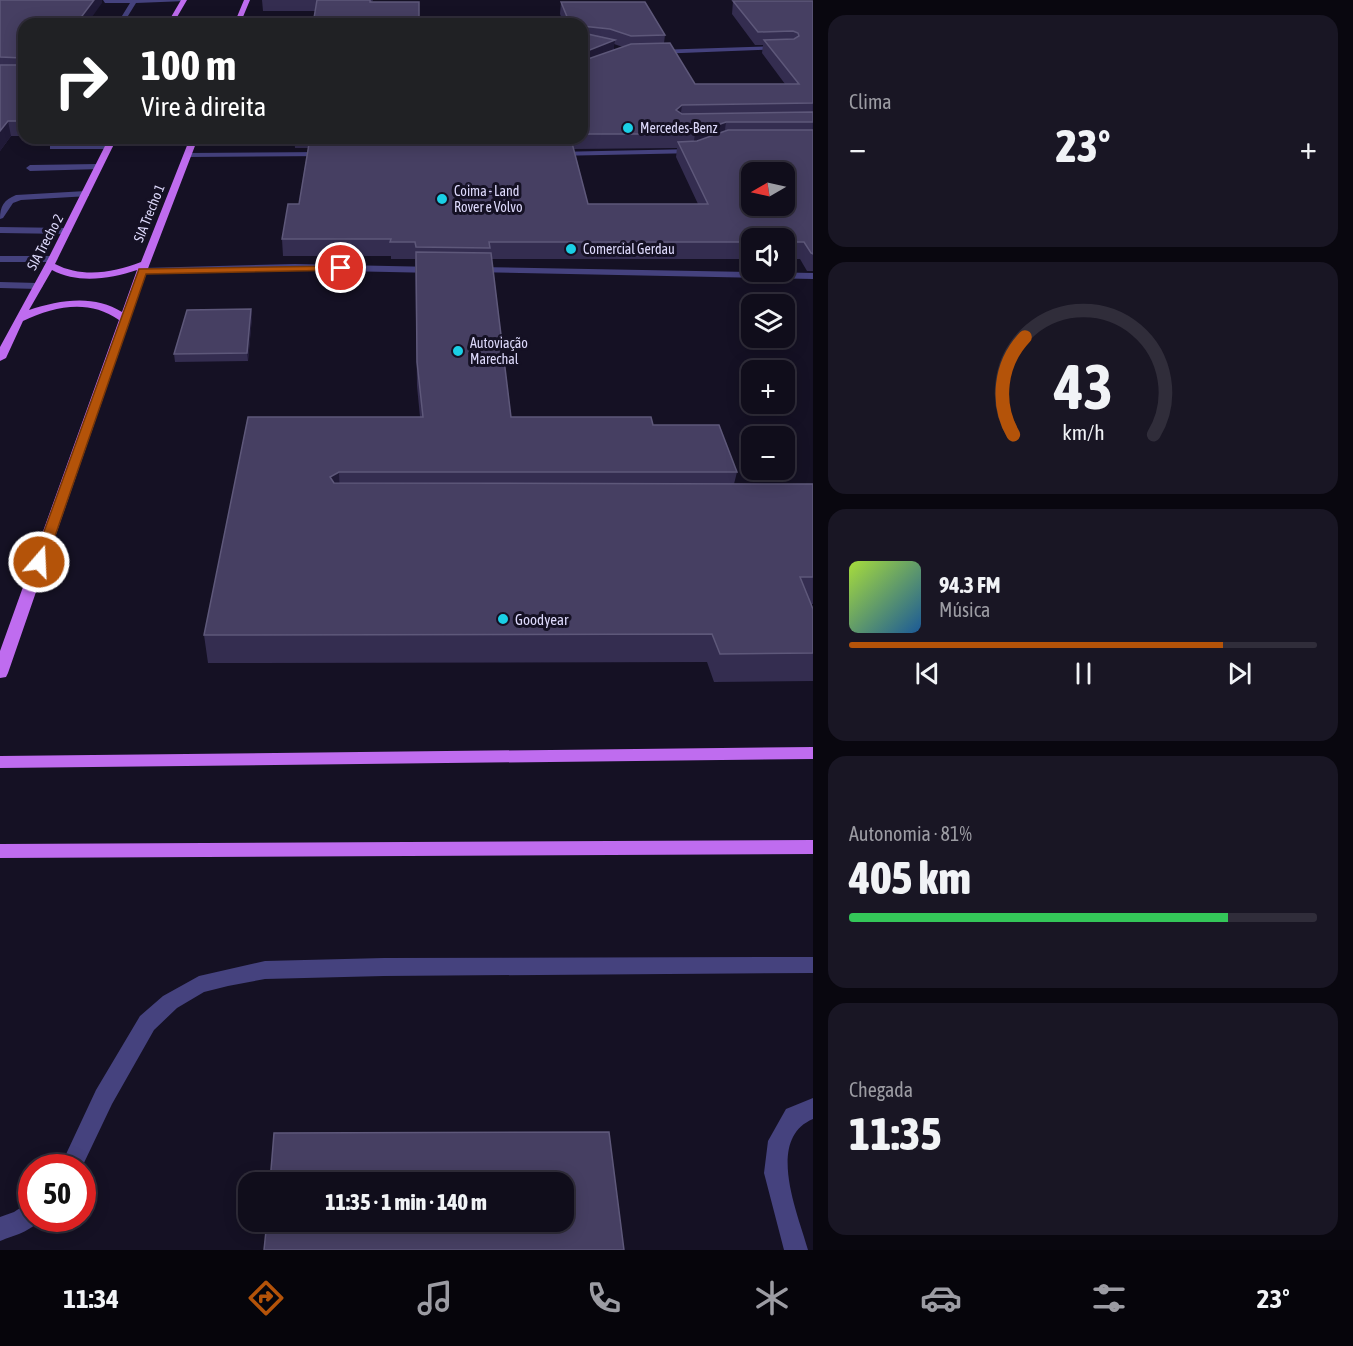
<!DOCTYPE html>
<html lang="pt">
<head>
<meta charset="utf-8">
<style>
  body { margin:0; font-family:"Asap Condensed",sans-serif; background:#191624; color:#f1f3f6; height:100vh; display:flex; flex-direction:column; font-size:22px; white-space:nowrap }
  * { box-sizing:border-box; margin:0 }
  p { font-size:20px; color:#9c9ca3 }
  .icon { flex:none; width:33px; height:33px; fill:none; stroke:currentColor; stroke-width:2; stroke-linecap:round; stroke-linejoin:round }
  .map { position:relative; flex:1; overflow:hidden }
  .side { display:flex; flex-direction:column; gap:15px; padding:15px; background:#09070f; width:540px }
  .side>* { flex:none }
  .guide { position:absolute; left:18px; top:18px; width:570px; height:126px; border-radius:18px; box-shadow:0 3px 15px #0003,0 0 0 2px #302d3a; background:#202124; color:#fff; overflow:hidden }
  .needle { width:39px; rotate:261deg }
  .controls { position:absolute; left:741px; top:162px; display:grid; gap:12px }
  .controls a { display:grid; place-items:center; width:54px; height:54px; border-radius:12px; background:#100d1b; box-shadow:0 3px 15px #0003,0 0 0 2px #302d3a; font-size:30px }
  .speed { position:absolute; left:18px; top:1154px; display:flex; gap:12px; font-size:30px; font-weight:700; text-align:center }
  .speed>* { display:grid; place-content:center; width:78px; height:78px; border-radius:50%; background:#100d1b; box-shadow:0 3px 15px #0003,0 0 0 2px #302d3a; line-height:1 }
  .speed .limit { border:9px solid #d22; background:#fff; color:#111 }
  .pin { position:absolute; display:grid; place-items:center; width:51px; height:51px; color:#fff; margin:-26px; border:3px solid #fff; border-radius:50%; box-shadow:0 2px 6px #0007 }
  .me { position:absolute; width:66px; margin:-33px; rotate:19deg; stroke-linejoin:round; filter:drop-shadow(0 0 4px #0008) }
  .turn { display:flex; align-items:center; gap:21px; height:126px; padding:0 24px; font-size:27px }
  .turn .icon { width:78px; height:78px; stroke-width:2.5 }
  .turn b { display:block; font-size:42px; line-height:51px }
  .big { font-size:45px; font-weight:800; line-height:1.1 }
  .side .card { flex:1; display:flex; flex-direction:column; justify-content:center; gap:9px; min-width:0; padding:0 21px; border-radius:18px; background:#191624 }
  .side .dial { align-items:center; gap:0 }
  .dial svg { height:156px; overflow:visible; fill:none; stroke:#302d3a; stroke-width:7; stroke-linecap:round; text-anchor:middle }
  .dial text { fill:#f1f3f6; stroke:none }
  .song { display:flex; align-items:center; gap:18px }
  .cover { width:72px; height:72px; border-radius:9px; background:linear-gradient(135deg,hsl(80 70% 55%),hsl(210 70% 35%)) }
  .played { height:6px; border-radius:3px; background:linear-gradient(90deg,#b45309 80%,#302d3a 80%) }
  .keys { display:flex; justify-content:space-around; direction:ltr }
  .heat { display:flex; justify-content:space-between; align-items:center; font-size:33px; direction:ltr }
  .charge { height:9px; border-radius:4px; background:linear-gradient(90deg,#34c759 81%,#302d3a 0) }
  .trip { position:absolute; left:238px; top:1172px; width:336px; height:60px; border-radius:18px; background:#100d1b; box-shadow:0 3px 15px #0003,0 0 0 2px #302d3a; font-weight:800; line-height:60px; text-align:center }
  .menu { display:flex; height:96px; justify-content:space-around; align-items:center; background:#06050b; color:#9c9ca3 }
  .menu .icon { width:42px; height:42px }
  .menu .selected { color:#b45309 }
  .menu b { font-size:27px; color:#f1f3f6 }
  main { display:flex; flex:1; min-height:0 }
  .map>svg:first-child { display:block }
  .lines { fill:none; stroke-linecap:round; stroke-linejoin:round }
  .minor { fill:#45427e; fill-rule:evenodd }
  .major { fill:#bf6cef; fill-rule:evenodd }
  .wall { fill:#342d50; fill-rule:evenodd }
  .shaded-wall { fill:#201a37 }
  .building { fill:#463f62; stroke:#5e587a; stroke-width:1.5; fill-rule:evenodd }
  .route { fill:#b45309; stroke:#753606; stroke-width:1.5 }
  .poi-dot { fill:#1acfe5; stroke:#151124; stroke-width:2 }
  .labels { text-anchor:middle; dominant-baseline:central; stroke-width:6; stroke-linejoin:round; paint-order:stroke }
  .far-poi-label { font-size:14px; fill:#ddd9fb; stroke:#151124; text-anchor:start }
  .far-street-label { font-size:14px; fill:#ddd9fb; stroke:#151124 }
  .poi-label { font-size:15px; fill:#ddd9fb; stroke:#151124; text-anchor:start }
</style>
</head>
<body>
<main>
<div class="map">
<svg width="813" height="1250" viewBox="0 0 813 1250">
  <rect width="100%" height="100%" fill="#151124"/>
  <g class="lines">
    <!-- minor -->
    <path class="minor" d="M103,0h82l1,1 -50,2 -13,21h-6l13,-21h-25z
      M782,46l2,3 -128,5 -3,-2 3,-2z
      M191,138h63l-4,2 -56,1z
      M53,145h56l4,2 -4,2h-59v-4z
      M695,149l4,2 -1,2 -144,3 -4,-2 4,-2z
      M326,152h3v4l-141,1 -4,-2 4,-2z
      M98,164l4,3 -1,2 -71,2 -4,-3 4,-3z
      M86,191l3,1v4l-68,4 -8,3 -10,15 -3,1c0,-13 4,-19 16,-24z
      M0,227l67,1 5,3 -5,3 -67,-1z
      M0,256h53l5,3 -5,3h-53z
      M295,264l141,3 5,3 -5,3 -141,-3 -153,4 -5,-3 5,-3z
      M475,267l338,6v6l-341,-7 -2,-2z
      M0,282l38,1 5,3 -5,3 -38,-1z
      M813,957v16l-429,3 -119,3 -37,7 -24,6 -27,16 -23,22 -42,74 -30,63h-22l36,-77 44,-74 23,-20 36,-20 66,-15 119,-3z
      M813,1098v21c-48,20 -15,95 -5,131h-24l-20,-77 4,-32 18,-32z
      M32,1200v18h9c-10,14 -26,17 -41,23v-24l14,-5z"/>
    <!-- major -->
    <path class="major" d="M181,0h6l-14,24h-6z
      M244,0h6l-10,24h-6z
      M109,138h8l-62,126c27,14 58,9 86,-2l49,-124h8l-51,133 -139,402 -2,4 -6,1v-27l119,-331c-30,-21 -64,-14 -96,1l-17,37 -6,3v-14l48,-88zM52,270c26,14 58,9 85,0l-15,42c-28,-18 -63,-12 -93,-2z
      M813,747v12l-813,9v-12z
      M813,840v14l-813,4v-14z"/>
  </g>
  <!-- wall -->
  <path class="wall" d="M0,0h102v3l-78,21v112h-13l-11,15z
    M262,0h111l-1,2 -57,9h-52z
    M733,1h80v270h-6l-7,-12h-16v-21h-32v21h-260l19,158 142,8 84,47 -3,12h79v120h-2l2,5v72l-99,1 -7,-20 -499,1 -4,-28 44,-218h172l-3,-31 -2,-127h-24v-3h-108l-1,-17 17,-35 9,-56h-13l-1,-10h288v-114h-18l-4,-10 1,-12 104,33 -1,8 31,41h90l-23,-31 1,-8h-8l-23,-31zM614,44l9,3 -9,3zM677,148l-1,9 22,47h-110l-14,-55z
    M251,309l1,8 -4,44 -73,1 -1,-8z"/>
  <!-- shaded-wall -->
  <path class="shaded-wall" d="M94,0h8v3l-15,21h-11z
    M615,40l-2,14 -31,12v-13z
    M682,105l-2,15 -4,-10z
    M8,121l3,15 -11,15v-20z
    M726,122l-2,15 -31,11 2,-15z
    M251,309l1,8 -4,44 -1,-8z
    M339,472l1,26 -10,-21z"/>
  <!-- building -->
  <path class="building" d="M0,0h94l-18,24h-52v97h-16l-8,10v-66h21l2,-7 -23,-1z
    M317,0h53v2h49v22h-106z
    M733,1h80v102l-131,2 -6,5 6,4 131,-2v10h-87l-31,11 -29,1h-84v-73l49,-17 39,-1 25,41h104l-35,-44 30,-1 5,-3 -1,-3 -5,-2 -35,1z
    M561,2h84l20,33 -34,1 -21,-7 -28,-3v-2h-12z
    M582,29l1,4 32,7 -33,13v2z
    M728,130h85v124l-2,-1 -7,-11h-20v-4h-32v4h-263l1,6 -74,-1 -1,-5h-25l1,-3h-109l6,-35h11l10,-60 263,-1 16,61h120l-30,-62 19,-1zM752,172h32v34h-32z
    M416,252l75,1 20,164h140l2,8h66l18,47h-398l-9,5 4,6 479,1v93h-13l13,32v44l-93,1 -8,-20 -508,1 44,-218h175l-6,-55z
    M251,309l-4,44 -73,1 13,-44z
    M609,1132l15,118h-360l3,-29h297v-39h-294l4,-49z"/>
  <!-- route -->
  <path class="route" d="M341,266h3v4l-198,4 -100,288 -7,4 -4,-1 -2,-3 106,-293z"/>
  <!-- markers -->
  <g class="poi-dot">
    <circle cx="628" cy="128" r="6"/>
    <circle cx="442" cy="199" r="6"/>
    <circle cx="571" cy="249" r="6"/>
    <circle cx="458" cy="351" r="6"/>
    <circle cx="503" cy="619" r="6"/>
  </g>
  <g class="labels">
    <!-- far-poi labels -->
    <g class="far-poi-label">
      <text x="640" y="128">Mercedes-Benz</text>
      <text x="454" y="191">Coima - Land<tspan x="454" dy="16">Rover e Volvo</tspan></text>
      <text x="583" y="249">Comercial Gerdau</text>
      <text x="470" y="343">Autoviação<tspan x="470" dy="16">Marechal</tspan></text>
    </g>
    <!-- far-street labels -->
    <g class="far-street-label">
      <text transform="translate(149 213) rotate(-68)">SIA Trecho 1</text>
      <text transform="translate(45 242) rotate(-62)">SIA Trecho 2</text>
    </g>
    <!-- poi labels -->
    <g class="poi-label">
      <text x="515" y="619">Goodyear</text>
    </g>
  </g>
</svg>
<div class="controls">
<a><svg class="needle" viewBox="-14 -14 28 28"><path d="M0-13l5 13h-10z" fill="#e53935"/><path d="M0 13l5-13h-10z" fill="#9c9ca3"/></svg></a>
<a><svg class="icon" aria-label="sound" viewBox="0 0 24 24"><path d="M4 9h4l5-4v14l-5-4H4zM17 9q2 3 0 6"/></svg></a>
<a><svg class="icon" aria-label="layers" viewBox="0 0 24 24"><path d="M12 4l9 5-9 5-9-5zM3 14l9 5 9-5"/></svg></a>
<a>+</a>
<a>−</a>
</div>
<div class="speed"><div class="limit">50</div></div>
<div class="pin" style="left:341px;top:268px;background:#d93025"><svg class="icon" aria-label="arrive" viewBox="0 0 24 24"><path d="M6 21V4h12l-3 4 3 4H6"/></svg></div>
<svg class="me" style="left:39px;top:562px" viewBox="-20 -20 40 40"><circle r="17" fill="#b45309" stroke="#fff" stroke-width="3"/><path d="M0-11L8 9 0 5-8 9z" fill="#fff"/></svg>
<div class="trip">11:35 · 1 min · 140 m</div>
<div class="guide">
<div class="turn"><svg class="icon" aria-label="right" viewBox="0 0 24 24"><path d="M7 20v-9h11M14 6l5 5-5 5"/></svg><div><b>100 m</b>Vire à direita</div></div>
</div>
</div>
<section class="side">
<div class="card"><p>Clima</p>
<div class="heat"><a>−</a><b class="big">23°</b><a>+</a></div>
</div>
<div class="card dial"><svg viewBox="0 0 100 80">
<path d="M14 69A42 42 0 1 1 86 69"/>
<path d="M14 69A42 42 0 0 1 20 19" stroke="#b45309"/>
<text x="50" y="56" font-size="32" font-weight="700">43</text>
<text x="50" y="72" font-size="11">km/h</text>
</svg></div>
<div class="card">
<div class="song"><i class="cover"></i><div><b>94.3 FM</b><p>Música</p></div></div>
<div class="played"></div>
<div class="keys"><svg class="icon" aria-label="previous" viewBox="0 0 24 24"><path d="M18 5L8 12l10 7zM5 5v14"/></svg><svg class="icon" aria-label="pause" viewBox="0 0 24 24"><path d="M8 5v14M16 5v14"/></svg><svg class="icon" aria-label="next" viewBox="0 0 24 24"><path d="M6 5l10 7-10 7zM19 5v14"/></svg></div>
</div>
<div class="card"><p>Autonomia · 81%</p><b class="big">405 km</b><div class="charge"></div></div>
<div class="card"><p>Chegada</p><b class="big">11:35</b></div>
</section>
</main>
<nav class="menu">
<b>11:34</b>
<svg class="icon selected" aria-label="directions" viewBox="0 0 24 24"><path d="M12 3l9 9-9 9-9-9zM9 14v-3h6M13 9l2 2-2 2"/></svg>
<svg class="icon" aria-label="music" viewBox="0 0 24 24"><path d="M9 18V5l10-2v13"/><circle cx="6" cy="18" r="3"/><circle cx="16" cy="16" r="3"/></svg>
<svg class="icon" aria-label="phone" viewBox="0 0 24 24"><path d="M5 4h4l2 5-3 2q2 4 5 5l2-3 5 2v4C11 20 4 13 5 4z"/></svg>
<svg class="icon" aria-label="climate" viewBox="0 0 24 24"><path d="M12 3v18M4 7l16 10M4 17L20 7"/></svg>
<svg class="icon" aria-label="car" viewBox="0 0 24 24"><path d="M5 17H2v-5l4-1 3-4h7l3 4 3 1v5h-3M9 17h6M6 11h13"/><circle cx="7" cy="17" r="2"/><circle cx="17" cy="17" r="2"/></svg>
<svg class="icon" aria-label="filters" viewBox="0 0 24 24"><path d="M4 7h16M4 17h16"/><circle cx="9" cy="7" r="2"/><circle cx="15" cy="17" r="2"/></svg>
<b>23°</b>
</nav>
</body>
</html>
